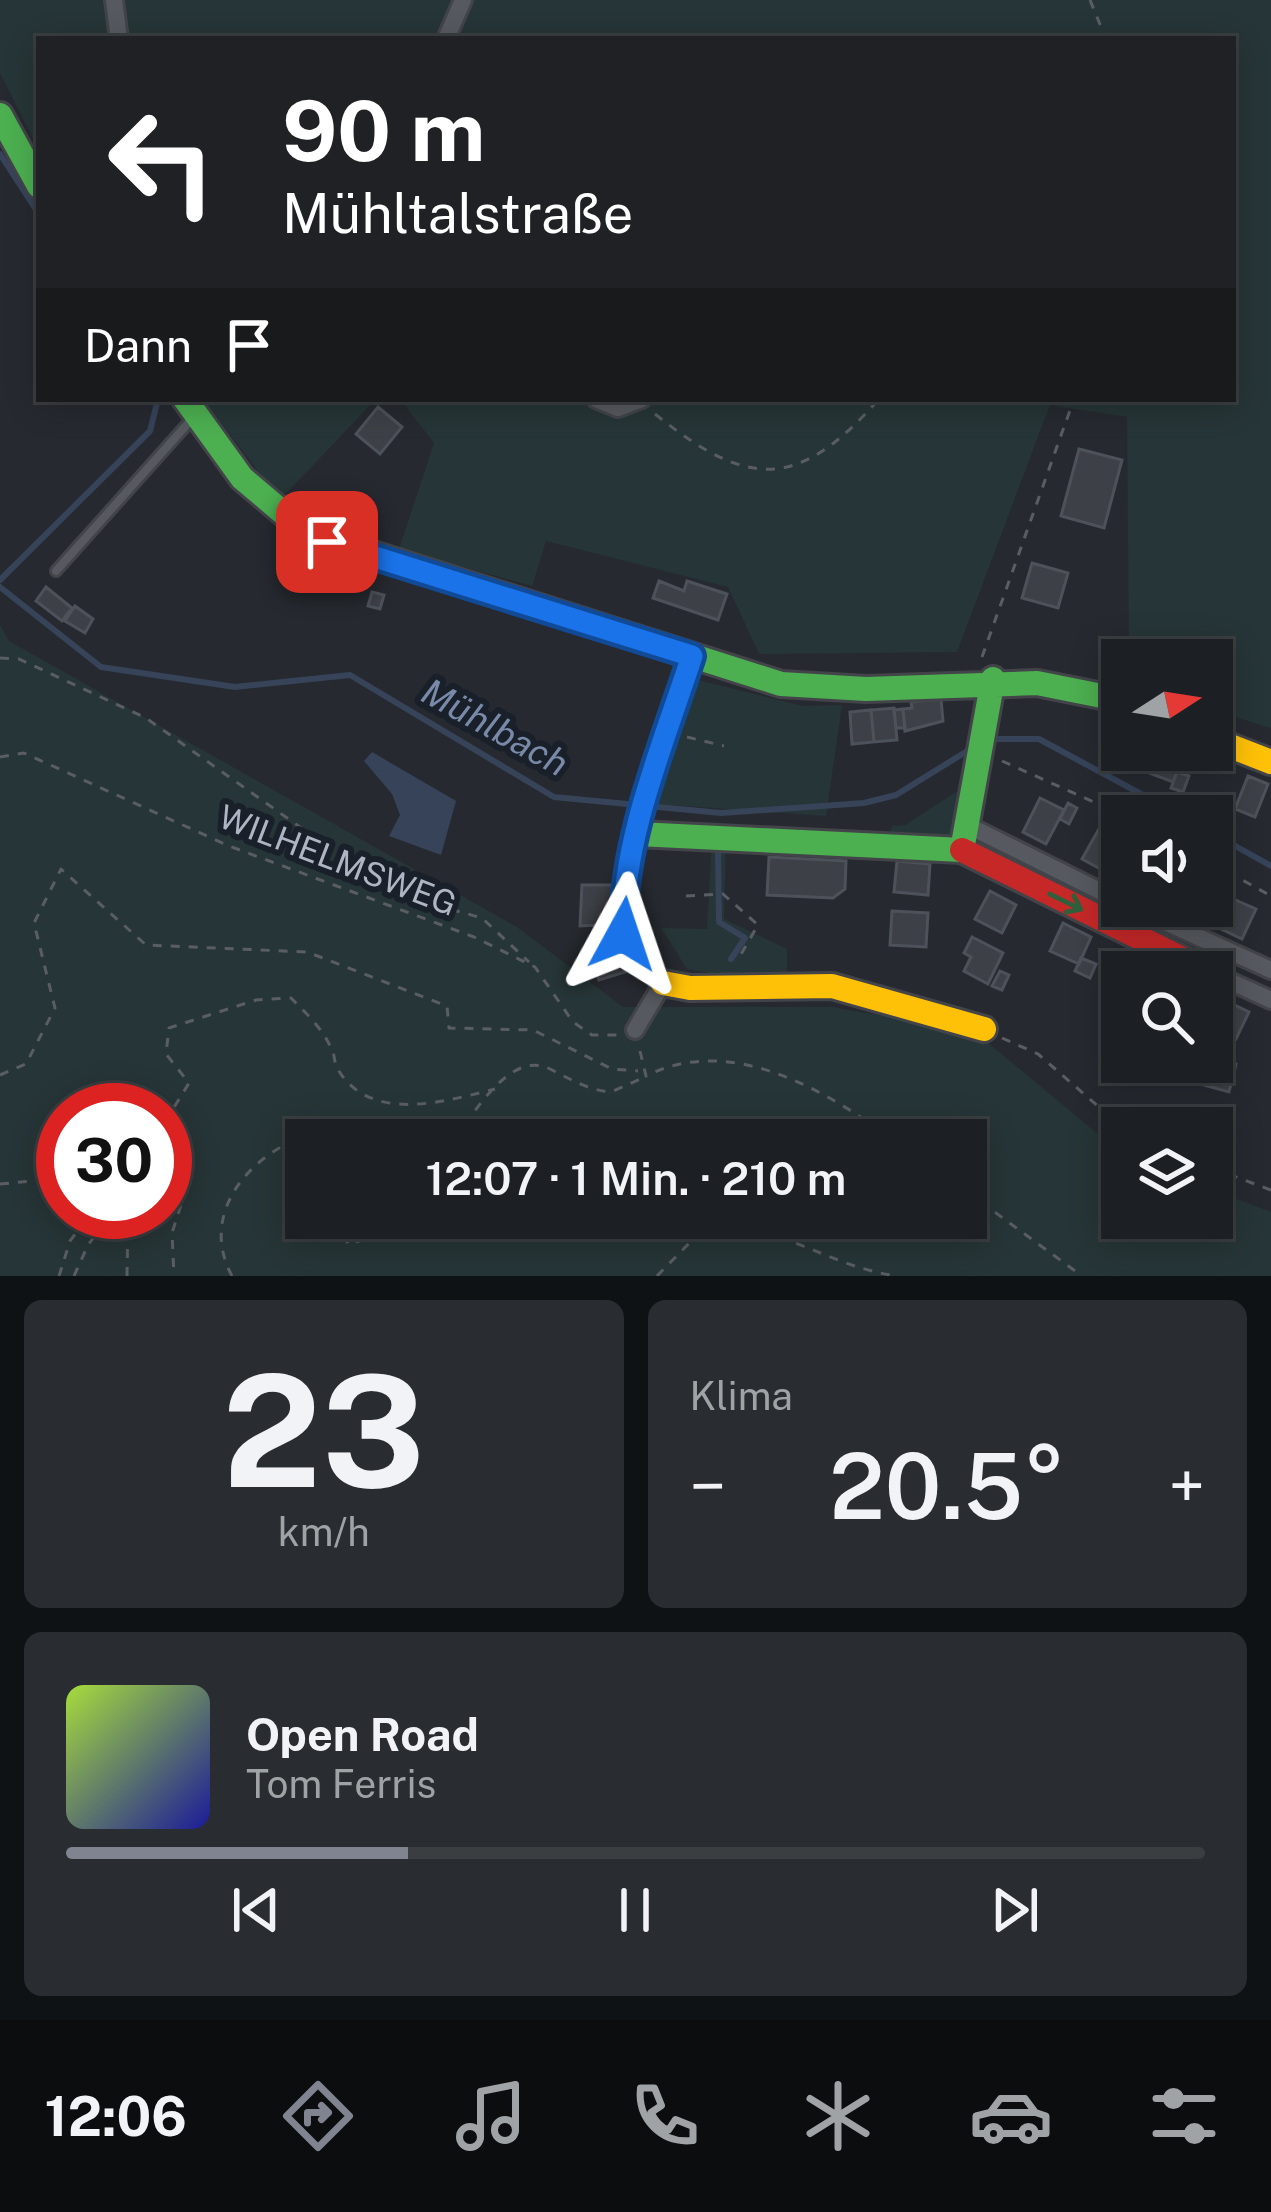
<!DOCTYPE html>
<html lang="de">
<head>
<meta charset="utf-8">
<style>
  body { margin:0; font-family:"Public Sans",sans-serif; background:#292d31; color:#f1f3f6; height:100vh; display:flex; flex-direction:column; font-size:45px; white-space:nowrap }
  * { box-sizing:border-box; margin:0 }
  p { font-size:39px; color:#a0a3a6 }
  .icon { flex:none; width:66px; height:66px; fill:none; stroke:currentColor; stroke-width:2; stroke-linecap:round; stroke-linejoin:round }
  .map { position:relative; height:1276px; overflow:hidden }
  .sheet { display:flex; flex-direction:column; gap:24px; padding:24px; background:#0f1214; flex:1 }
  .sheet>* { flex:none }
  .banner { position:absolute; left:36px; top:36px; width:1200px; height:366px; border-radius:0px; box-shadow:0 6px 30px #0003,0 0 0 3px #3a3e41; background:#202124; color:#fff; overflow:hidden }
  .needle { width:78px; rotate:78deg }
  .buttons { position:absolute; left:1101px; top:639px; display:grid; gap:24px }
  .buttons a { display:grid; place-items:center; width:132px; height:132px; border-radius:0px; background:#1c2024; box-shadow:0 6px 30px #0003,0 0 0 3px #3a3e41; font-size:60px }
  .speed { position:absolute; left:36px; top:1083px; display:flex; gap:24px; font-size:60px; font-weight:700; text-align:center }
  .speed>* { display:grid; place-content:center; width:156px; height:156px; border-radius:50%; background:#1c2024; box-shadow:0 6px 30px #0003,0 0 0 3px #3a3e41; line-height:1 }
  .speed .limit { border:18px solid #d22; background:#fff; color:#111 }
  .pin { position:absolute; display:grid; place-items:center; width:102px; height:102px; color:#fff; margin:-51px; border-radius:24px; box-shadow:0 6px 18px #0006 }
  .me { position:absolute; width:132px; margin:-66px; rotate:5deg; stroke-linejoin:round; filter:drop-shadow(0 0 9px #0008) }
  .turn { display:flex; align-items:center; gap:42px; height:252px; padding:0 48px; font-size:54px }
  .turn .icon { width:156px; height:156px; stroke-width:2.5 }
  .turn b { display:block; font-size:84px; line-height:102px }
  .then { display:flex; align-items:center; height:114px; padding:0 48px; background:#0003; gap:24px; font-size:45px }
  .big { font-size:90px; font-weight:600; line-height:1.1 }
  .sheet .card { flex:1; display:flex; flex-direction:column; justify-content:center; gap:18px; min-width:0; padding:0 42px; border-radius:18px; background:#292d31 }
  .sheet .dial { align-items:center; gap:0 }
  .dial b { font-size:156px; line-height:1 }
  .song { display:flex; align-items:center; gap:36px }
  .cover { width:144px; height:144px; border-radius:18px; background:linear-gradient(135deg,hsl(80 70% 55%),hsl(240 70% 35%)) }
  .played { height:12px; border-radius:6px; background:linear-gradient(90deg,#7f8490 30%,#3a3e41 30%) }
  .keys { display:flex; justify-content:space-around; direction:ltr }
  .heat { display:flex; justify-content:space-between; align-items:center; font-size:66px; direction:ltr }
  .sheet .tiles { flex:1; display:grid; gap:24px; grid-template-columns:1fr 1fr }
  .card:last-child { grid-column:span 2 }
  .trip { position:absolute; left:285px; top:1119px; width:702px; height:120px; border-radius:0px; background:#1c2024; box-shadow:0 6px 30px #0003,0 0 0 3px #3a3e41; font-weight:600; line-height:120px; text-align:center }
  .menu { display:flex; height:192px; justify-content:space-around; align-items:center; background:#0b0d0e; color:#a0a3a6 }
  .menu .icon { width:84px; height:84px }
  .menu .active { color:#7f8490 }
  .menu b { font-size:54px; color:#f1f3f6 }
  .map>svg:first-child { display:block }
  .green { fill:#263537; fill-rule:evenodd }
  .water { fill:#364359 }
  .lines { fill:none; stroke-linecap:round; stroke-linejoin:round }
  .stream { stroke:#364359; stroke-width:6 }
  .building { fill:#3d4046; stroke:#4d5159; stroke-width:3 }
  .lane-casing { stroke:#424449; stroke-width:14 }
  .street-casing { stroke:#424449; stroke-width:22 }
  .fast-casing { stroke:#424449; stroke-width:30 }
  .slow-casing { stroke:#424449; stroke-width:30 }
  .jam-casing { stroke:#424449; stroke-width:30 }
  .path { stroke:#5a5d63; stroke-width:3; stroke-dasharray:9 9; stroke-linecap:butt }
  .lane { stroke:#56595f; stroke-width:8 }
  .street { stroke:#56595f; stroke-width:16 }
  .fast { stroke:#4caf50; stroke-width:24 }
  .slow { stroke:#ffc107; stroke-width:24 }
  .jam { stroke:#c62828; stroke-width:24 }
  .oneway { stroke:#30603b }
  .route-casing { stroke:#114b97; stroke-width:30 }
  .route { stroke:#1a73e8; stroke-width:21 }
  .labels { text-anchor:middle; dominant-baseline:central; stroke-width:12; stroke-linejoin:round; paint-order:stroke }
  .street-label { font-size:33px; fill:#afb5c3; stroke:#1a202a }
  .water-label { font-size:36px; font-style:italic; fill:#798aa9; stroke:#1a202a }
</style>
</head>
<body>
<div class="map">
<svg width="1271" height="1276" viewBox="0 0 1271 1276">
  <rect width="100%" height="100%" fill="#262a30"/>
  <!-- green -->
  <path class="green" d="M0,0h1271v728l-59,-18v-50h-83l-2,-243 -77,-12 -93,247 -198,2 -31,-67 -182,-46 -14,45 -133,-37 35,-106 -34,-44h180l38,18 26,-7 10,-11h579v-360h-1194v112l-39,-78z
    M203,399h173l-96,101z
    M0,625l9,16 508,286 106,80h209l143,25 147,122v64h90v-29l59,23v64h-1271zM63,1110h102v102h-102zM306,1140h660v78h-660z
    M694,679l109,27 39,-1 -16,111 -169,-12z
    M956,792l9,1 -12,51 -65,-5 4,-13 13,-1z
    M726,843l-2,76 63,30v25l-43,5 -57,-10 -26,-41 46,1 4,-75z"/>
  <!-- water -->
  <path class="water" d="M372,752l84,49 -15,54 -52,-19 11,-21 -8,-21 -28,-33z"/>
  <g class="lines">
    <!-- stream -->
    <path class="stream" d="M0,154l39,60
      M0,580l150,-149 8,-32
      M0,587l101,80 134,20 115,-12 204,122 167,16 143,-10 32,-8 76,-47
      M989,739h50l143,77
      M1212,833l59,33
      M712,849l6,1 1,72 26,16 -14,21"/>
  </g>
  <!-- building -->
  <path class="building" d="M378,407l24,20 -22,27 -24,-20z
    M1079,449l43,11 -18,68 -43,-12z
    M1032,563l36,10 -10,35 -36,-10z
    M659,581l25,10 3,-10 40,13 -9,26 -65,-22z
    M46,587l26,21 -10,13 -26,-20z
    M372,592l12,3 -4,14 -12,-3z
    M75,606l18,13 -8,14 -20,-12z
    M941,699l2,22 -38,10 -2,-22 9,-1 -1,-6z
    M894,708l3,32 -23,2 -3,-32z
    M903,709l2,19h-9l-2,-18z
    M871,710l3,32 -22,2 -2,-32z
    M1143,750l40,6 -10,26 -37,-14z
    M1177,772l12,4 -6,16 -12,-4z
    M1248,776l20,8 -13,33 -20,-8z
    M1040,798l24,12 -18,34 -23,-12z
    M1068,803l9,5 -8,16 -9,-5z
    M1100,827l22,12 -18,32 -22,-12z
    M769,857l77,4 -1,28 -12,9 -66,-3z
    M897,861l33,3 -2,31 -34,-3z
    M582,885h30l2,30h-13v10l-21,1z
    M990,891l26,14 -14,28 -27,-14z
    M1231,898l25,11 -14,30 -25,-12z
    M892,911l36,2 -2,34 -36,-2z
    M1063,923l28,14 -12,27 -29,-13z
    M972,937l31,16 -15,31 -24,-13 7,-14 -7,-4z
    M611,941l14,31 -26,8 -13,-31z
    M1144,957l30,15h-37z
    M1081,958l15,6 -6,14 -15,-7z
    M1000,971l9,4 -7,15 -10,-4z
    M1220,998l29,14 -13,27 -24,-11z
    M1122,1015v42l-15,-7z
    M1212,1057l24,7 -7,28 -33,-9 5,-21z"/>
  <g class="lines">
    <defs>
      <path id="lane" d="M56,571l135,-151"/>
      <path id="street" d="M114,0l5,39
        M446,39l17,-39
        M596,399l22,9 24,-9
        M969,826l153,76
        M1130,906l141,64
        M1212,973l59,27
        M635,1030l28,-47c-15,-14 -35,-29 -40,-50 -12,-52 51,-219 69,-277"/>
      <path id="fast" d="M0,115l39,71
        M185,399l57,79 65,55 474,151 85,5 171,-6 85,17
        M638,834l324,16 31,-171"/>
      <path id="slow" d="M1212,739l59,23
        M663,983l27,5 142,-2 152,43"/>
      <path id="jam" d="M962,850l247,122"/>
    </defs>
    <!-- lane casing -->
    <use href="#lane" class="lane-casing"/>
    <!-- street casing -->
    <use href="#street" class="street-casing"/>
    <!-- fast casing -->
    <use href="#fast" class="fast-casing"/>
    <!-- slow casing -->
    <use href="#slow" class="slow-casing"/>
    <!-- jam casing -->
    <use href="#jam" class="jam-casing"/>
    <!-- path -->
    <path class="path" d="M1090,0l16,39
      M655,414c93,75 143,77 224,-15
      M982,657l92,-258
      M0,658l19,1 127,59 247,175 89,25 47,44
      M687,737l37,9
      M0,757l24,-4 205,93 245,91 61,30 38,55 19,13h25
      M1002,761l123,55
      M1212,863l59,33
      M686,896l37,-2 35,31 -21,36
      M1002,1038l36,16 85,74
      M640,1051l6,25c86,-43 180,15 248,64
      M0,1075l26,-11 29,-56 -21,-85 27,-54 85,76 161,7 140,54 2,22 84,2 79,39 26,2
      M165,1122l24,-39 -23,-29 3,-26 87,-28 35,-2c16,16 32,31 41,52 3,5 2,13 5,18 33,57 109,33 158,21
      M455,1140c17,-25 55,-89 93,-72 21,10 38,22 63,24l34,-15
      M165,1151l19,-10 10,23 -22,69 2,43
      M306,1156l-19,55 -2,31 34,-24
      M1212,1168l59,22
      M0,1184l63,-6
      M966,1191l116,85
      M350,1218l-6,16 4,10 15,-4 25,-22
      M59,1276l11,-35 21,-29
      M74,1276l14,-31 25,-33
      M127,1276l1,-64
      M232,1276c-33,-61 15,-118 70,-139l4,13
      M657,1276l48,-49c77,-5 120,39 192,49"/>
    <!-- lane -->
    <use href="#lane" class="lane"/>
    <!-- street -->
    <use href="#street" class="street"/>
    <!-- fast -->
    <use href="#fast" class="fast"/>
    <!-- slow -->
    <use href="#slow" class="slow"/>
    <!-- jam -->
    <use href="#jam" class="jam"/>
  </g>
  <!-- one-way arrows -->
  <defs><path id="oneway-shaft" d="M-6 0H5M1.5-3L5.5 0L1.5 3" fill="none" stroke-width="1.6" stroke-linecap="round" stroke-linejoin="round" transform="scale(3)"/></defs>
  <use class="oneway" href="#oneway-shaft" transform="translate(1066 902) rotate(26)"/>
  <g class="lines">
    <defs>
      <path id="route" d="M327,542l365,114c-29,89 -70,184 -69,278"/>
    </defs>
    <!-- route casing -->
    <use href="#route" class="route-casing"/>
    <!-- route -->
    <use href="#route" class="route"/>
  </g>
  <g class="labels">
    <!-- street labels -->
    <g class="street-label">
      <text transform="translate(338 860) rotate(21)">WILHELMSWEG</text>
    </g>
    <!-- water labels -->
    <g class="water-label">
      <text transform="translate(495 727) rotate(29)">Mühlbach</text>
    </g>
  </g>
</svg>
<div class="buttons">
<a><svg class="needle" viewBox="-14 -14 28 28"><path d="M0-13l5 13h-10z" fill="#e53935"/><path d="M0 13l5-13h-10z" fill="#a0a3a6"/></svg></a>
<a><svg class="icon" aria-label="sound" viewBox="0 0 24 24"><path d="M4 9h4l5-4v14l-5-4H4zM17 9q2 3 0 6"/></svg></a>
<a><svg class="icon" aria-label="search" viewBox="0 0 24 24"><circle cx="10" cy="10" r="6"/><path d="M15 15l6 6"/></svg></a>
<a><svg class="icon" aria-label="layers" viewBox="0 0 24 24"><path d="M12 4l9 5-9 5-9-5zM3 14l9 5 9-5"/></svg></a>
</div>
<div class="speed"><div class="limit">30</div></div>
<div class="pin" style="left:327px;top:542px;background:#d93025"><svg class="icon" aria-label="arrive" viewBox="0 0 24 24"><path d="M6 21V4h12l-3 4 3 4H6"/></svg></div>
<svg class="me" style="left:623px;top:934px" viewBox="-20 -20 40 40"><path d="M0-17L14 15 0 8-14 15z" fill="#1a73e8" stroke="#fff" stroke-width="4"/></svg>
<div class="trip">12:07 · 1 Min. · 210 m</div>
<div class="banner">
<div class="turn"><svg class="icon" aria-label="left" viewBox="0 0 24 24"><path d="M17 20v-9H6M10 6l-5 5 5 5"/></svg><div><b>90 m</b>Mühltalstraße</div></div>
<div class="then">Dann<svg class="icon" aria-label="arrive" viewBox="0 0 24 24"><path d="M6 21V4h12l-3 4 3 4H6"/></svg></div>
</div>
</div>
<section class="sheet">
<div class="tiles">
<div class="card dial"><b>23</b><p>km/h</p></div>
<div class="card"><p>Klima</p>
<div class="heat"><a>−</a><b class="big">20.5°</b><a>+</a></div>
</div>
<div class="card">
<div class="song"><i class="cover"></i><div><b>Open Road</b><p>Tom Ferris</p></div></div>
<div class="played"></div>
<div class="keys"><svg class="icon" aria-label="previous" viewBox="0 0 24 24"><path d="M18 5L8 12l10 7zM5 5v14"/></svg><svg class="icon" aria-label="pause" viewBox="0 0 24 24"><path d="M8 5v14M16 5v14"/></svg><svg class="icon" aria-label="next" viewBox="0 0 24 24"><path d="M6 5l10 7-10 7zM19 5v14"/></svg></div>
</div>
</div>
</section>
<nav class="menu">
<b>12:06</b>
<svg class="icon active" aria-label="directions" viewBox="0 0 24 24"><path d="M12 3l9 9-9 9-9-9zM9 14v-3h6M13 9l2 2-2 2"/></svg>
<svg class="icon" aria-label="music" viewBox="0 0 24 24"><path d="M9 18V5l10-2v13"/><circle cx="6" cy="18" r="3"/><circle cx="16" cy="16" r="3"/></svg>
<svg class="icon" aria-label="phone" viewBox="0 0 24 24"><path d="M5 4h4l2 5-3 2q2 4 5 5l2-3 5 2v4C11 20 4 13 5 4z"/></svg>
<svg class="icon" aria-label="climate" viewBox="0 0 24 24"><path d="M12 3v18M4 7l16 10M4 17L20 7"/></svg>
<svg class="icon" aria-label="car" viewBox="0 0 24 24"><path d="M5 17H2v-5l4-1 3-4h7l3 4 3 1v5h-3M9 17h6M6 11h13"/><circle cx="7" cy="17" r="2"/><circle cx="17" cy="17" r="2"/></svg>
<svg class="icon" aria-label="filters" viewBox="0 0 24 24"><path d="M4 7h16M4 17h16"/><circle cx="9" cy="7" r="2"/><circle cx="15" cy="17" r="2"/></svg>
</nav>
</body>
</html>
